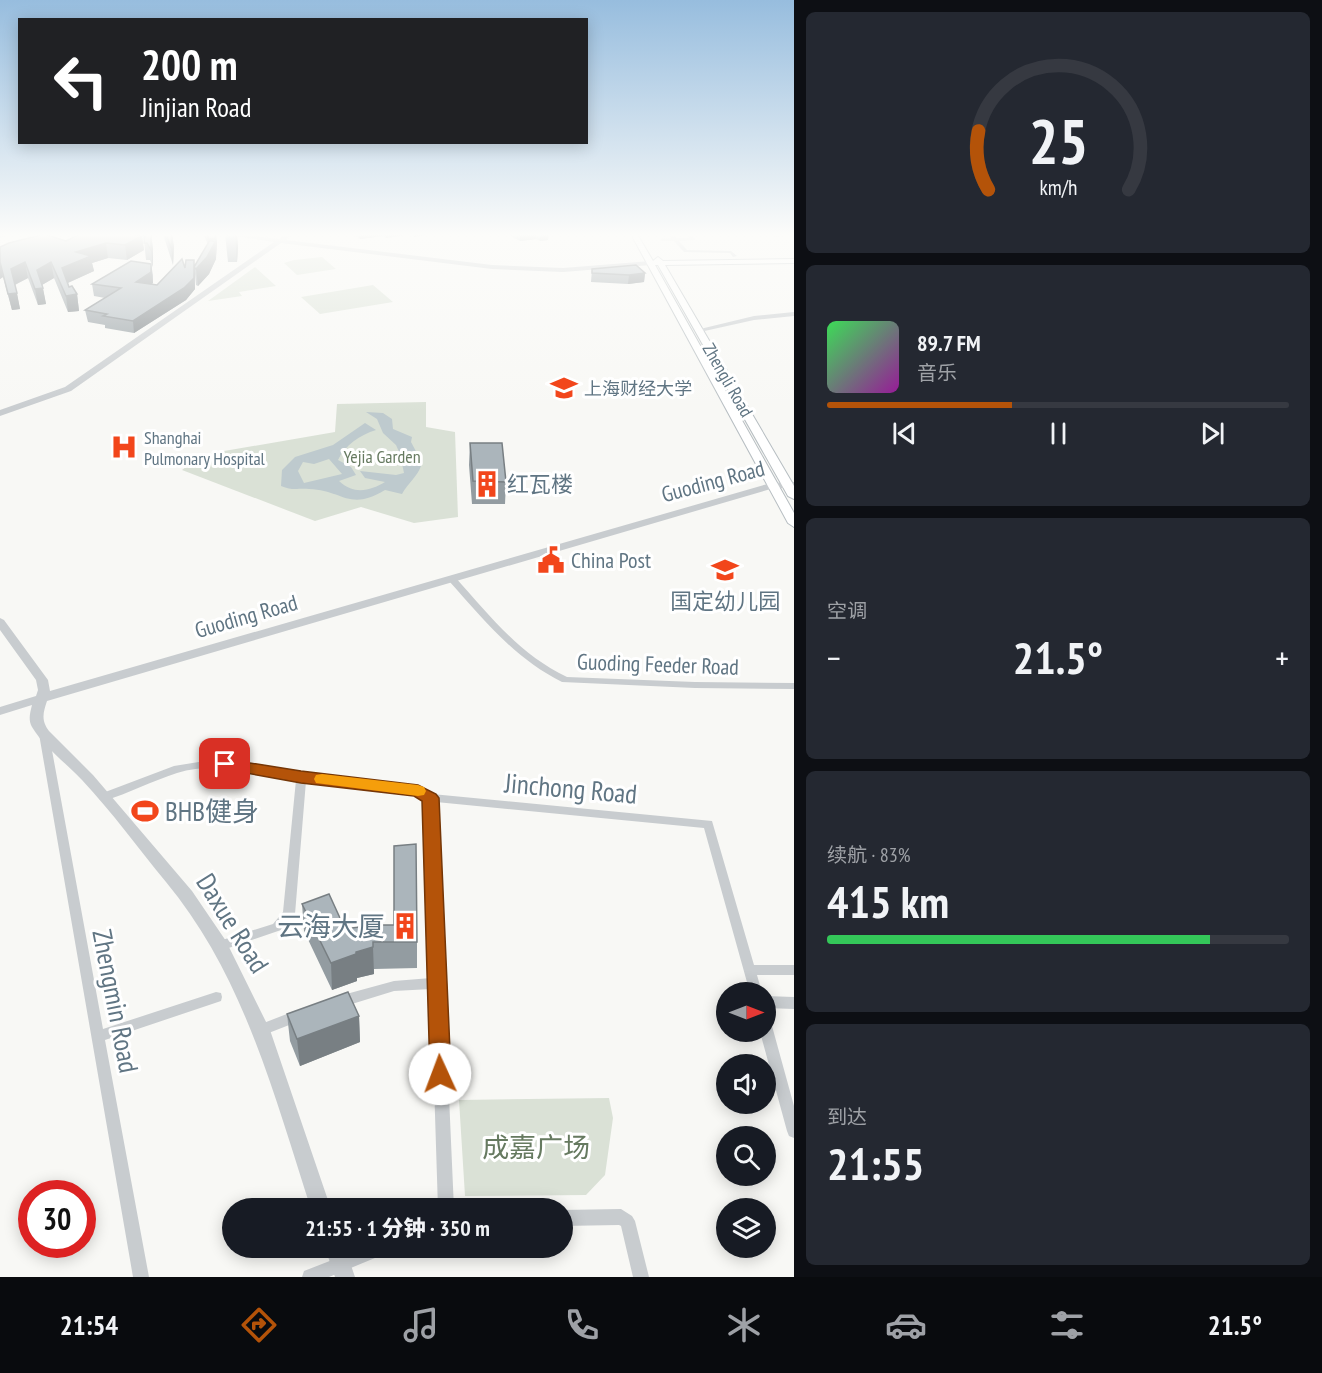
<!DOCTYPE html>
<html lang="zh">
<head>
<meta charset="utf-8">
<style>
  body { margin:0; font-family:"PT Sans Narrow","Noto Sans SC",sans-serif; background:#242831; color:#f1f3f6; height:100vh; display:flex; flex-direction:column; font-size:22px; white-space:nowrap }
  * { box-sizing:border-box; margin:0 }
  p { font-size:20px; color:#9ea1a6 }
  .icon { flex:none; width:33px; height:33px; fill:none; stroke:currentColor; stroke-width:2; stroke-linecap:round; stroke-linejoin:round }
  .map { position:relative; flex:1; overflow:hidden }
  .panel { display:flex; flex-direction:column; gap:12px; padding:12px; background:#0d0f14; width:528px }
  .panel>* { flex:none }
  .guide { position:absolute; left:18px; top:18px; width:570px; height:126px; border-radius:0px; box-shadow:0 3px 15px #0003; background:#202124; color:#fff; overflow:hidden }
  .needle { width:39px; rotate:90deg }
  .fabs { position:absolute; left:716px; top:982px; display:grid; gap:12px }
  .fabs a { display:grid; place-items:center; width:60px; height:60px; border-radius:50%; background:#171b24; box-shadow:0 3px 15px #0003; font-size:30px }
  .speed { position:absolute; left:18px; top:1180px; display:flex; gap:12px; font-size:30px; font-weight:700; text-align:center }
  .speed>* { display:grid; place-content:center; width:78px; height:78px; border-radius:50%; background:#171b24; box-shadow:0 3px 15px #0003; line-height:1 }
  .speed .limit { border:9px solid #d22; background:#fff; color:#111 }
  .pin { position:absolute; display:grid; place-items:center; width:51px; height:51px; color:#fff; margin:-26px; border-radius:12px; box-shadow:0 3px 9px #0006 }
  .me { position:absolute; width:66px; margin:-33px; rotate:358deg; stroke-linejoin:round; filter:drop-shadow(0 0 4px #0008) }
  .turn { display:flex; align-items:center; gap:21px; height:126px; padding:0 24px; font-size:27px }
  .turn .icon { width:78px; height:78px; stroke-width:2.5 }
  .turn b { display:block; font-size:42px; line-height:51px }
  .big { font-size:45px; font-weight:800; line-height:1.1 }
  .panel .widget { flex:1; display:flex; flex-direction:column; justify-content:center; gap:9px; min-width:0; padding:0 21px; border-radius:9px; background:#242831 }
  .panel .dial { align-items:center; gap:0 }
  .dial svg { height:156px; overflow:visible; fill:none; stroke:#363941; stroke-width:7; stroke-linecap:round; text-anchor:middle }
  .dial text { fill:#f1f3f6; stroke:none }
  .song { display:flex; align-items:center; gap:18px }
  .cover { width:72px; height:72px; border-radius:9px; background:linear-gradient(135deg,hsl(130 70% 55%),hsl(300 70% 35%)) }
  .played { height:6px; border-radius:3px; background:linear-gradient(90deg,#b45309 40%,#363941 40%) }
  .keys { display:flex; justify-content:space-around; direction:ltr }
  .heat { display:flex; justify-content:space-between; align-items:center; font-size:33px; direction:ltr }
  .charge { height:9px; border-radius:4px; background:linear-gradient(90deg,#34c759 83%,#363941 0) }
  .trip { position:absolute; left:222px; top:1198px; width:351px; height:60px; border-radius:30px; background:#171b24; box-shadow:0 3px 15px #0003; font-weight:800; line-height:60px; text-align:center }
  .tab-bar { display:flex; height:96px; justify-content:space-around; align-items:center; background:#090b0e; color:#9ea1a6 }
  .tab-bar .icon { width:42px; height:42px }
  .tab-bar .selected { color:#b45309 }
  .tab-bar b { font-size:27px; color:#f1f3f6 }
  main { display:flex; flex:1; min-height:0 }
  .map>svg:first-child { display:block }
  .green { fill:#dae1d6 }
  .water { fill:#becace; fill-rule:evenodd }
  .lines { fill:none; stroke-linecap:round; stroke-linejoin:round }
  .secondary-casing { stroke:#b7bec2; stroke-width:2 }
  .minor { fill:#c8cccf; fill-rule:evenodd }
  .tertiary { fill:#c8cccf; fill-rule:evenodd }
  .secondary { fill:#fff; fill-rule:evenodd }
  .rail-casing { stroke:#a5adb3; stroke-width:3 }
  .rail { stroke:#fff; stroke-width:1.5; stroke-dasharray:4; stroke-linecap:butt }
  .wall { fill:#939ca1 }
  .shaded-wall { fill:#787f83 }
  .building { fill:#abb5bb; stroke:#787f83; stroke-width:1.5 }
  .route { fill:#b45309; stroke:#753606; stroke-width:1.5 }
  .slow { fill:#f59e0b }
  .labels { text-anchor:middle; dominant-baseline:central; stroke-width:6; stroke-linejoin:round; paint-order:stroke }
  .far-street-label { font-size:18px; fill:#607583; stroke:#fff }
  .far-poi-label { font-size:18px; fill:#607583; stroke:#fff; text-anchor:start }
  .far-park-label { font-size:18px; fill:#667a60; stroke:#fff }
  .street-label { font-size:22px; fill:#607583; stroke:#fff }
  .poi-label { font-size:22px; fill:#607583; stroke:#fff; text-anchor:start }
  .near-street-label { font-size:27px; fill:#607583; stroke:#fff }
  .near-poi-label { font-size:27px; fill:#607583; stroke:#fff; text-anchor:start }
  .near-park-label { font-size:27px; fill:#667a60; stroke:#fff }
</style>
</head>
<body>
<main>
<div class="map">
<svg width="794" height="1277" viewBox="0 0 794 1277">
  <rect width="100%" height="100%" fill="#f8f8f5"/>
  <!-- green -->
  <path class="green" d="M322,257l14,12 -39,6 -13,-12 10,-3z
    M255,267l21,19 -37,6 3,4 -34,5z
    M373,285l20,17 -73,12 -19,-17z
    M426,402v25l29,5 3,85 -44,6 -53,-16 -46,14 -133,-51 19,-15 134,-23 2,-28z
    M609,1098l4,20 -8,57 -19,20 -121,1 -6,-96z"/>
  <!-- water -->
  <path class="water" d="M366,412l17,1 9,6 1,10 19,8 -1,5 8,15 -5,4 7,5c-4,11 -13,17 -19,28l-17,-4c-36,22 -42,0 -76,-1 -12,-1 -16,2 -28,-3l1,-16 13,-13 38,-12 32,-22 11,7c-16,5 -31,15 -38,30l13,7 5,8 -17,6c15,14 31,10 46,1l-20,-4 -5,-7 36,4 8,-2 -4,-19 -4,-9 -13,-12 -6,-14zM329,459l13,15 -38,9 -6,-12 5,-9 11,2z"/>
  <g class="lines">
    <defs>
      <path id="secondary" d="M631,234h6l16,27 5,-4 5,4 131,-2v4l-129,2 129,221v13l-6,-3 -130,-231h-3l139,248v14l-6,-4z"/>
    </defs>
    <!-- secondary casing -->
    <use href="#secondary" class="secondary-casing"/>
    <!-- minor -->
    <path class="minor" d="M668,234h4l5,4h12l-2,-4h4l4,6 -16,1 8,9 44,1 6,5 -4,1 -3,-4 -46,-1 -10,-11h-13v-2l10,-1z
      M774,234h5l2,2 -4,1z
      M452,576l3,1c34,38 65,78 112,100l128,5 99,1v6l-99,-1 -133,-6c-47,-23 -79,-63 -113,-101l-1,-2 1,-2z
      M44,731l4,1 1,2 54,295 113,-37 5,1 1,4 -1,4 -116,39 44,237h-16l-94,-543 1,-2z
      M211,760l39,3 51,10 117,13 14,8 280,27 42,144h40v10h-37l5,18h-12l-46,-165 -268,-26 18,407h-16l-7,-220 -37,2 -55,17 -5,-2 -1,-4 1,-4 5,-2 55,-15 37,-3 -6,-178 -10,-7 -109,-12 -11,133 -14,16 -61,21 -4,-1 -2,-4 2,-4 57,-18 10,-12 13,-132c-38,-8 -81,-19 -119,-7 -25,8 -48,20 -73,28l-4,-1 -1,-3 1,-3 74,-28z
      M765,996l29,1v12l-29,-1z
      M297,1010l5,2 1,4 -1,4 -41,16 -5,-2 -2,-4 2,-4z
      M765,1020l5,2 2,4 22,80v32l-5,-2 -2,-5 -27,-99h5z
      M621,1209l11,7 3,5 14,56h-16l-12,-51 -2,-1 -57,1v-16z
      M363,1248h27l-3,5 -58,24h-27l2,-6z"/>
    <!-- tertiary -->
    <path class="tertiary" d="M220,234h16l43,5 7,-5h7l-7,6 206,25 71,3 88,-7 3,2 -3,2 -88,7 -71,-3 -211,-26 -210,148 -71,25v-6l65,-23 209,-145z
      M794,312v4l-40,4 -54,12 -4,-2 58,-14z
      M794,482v6h-20l-727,213c-4,12 -6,19 2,30l44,44 99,116 34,50 44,89 61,179h-20c-37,-114 -67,-233 -145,-327 -28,-34 -54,-70 -84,-102 -16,-17 -38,-33 -50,-53 -4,-7 -2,-14 0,-22l-32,10v-8l36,-11 2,-6 -2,-10 -36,-50v-12l4,2 44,60 2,11 721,-208z
      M325,1248h20l10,29h-20z"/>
    <!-- secondary -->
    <use href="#secondary" class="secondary"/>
    <defs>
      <path id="rail" d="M0,236l7,-2"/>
    </defs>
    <!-- rail casing -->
    <use href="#rail" class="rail-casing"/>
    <!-- rail -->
    <use href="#rail" class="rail"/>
  </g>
  <!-- wall -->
  <path class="wall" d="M142,234h9l2,15v18l-3,-7h-4l-2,-20z
    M163,234h9l2,13 -1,18z
    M203,234h13l1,9 -1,16 -7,15 -11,12 -2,-1 -1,-11v15l-9,11 -52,33 -29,-5v-3l-17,-3 -3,-12 20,-12 -11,-2 -2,-12 59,-20 2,11v8l-1,1 5,1 28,-17 9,-1 14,-23z
    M225,234h12l1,13 -1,15h-9z
    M353,234h81l-20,3 -3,-3 -25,4 -3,-2 -23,3z
    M507,234h42l-1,6 -8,1 -4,-2 -16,2z
    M142,236l2,14 -17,10 -19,-2 -16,5 2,8 -26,12 1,4 8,7 2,17 -11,1 -14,-34 -12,7 4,19 -8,1 -10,-27 -13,7 5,24 -8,1 -9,-33 -3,2v-32z
    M592,269l53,4 -1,9 -16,2 -37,-2z
    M470,443l36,39 -1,22h-33l-3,-39z
    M302,904l43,25 72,13v26l-43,1v5l-17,4v3l-25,9 -28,-59z
    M287,1014l72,2 1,26 -60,24 -10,-25z"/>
  <!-- shaded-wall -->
  <path class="shaded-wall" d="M151,234l2,15v18l-2,-17z
    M172,234l2,13 -1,18 -2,-17z
    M215,234h1l1,9 -1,13z
    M235,234h2l1,13 -1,15z
    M360,234h23v2l-23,3z
    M386,234h25l-25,4z
    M414,234h20l-20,3z
    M520,234h16v5l-16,2z
    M541,234h8l-1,6 -8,1z
    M142,236l2,14 -17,10 -2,-15z
    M215,242l1,17 -7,15 -11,12 -2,-17z
    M106,243l2,15 -16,5 2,8 -29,13 -3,-16 14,-16z
    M194,260l1,29 -9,11 -52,33 -1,-12z
    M0,262l3,15 -3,2z
    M25,262l3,16 -14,7 -3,-16z
    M51,262l3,16 -14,8 -3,-16z
    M151,264l2,19 -16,10 -1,-11z
    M645,273l-1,9 -16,2 1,-9z
    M43,288l3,16 -8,1 -3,-16z
    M17,293l3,16 -8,1 -4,-16z
    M77,294l2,17 -11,1 -2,-16z
    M373,947l1,27 -17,4v3l-25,9 -1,-27 25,-11z
    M359,1016l1,26 -60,24 -3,-27z"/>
  <!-- building -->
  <path class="building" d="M44,234l22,7 14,-7h51l11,2 -17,9 -19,-2 -30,9 15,4 -29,12 7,19 3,-1 5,8 -11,2 -15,-34 -14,8 6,18 -8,1 -10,-27 -14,7 6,24 -9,1 -8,-32v-15l9,-4z
    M145,234h6v16l-4,-7h-3z
    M166,234h6l-1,14z
    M208,234h7v5h-7z
    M210,240l5,2 -8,15 -11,12 -2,-2z
    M182,259l3,9 1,-8h8v18l-10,10 -51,33 -30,-5 4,-2 -22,-4 36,-22 -29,-4 39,-23 20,3v8l-15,10 21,3z
    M636,265l9,8 -16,2 -37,-2v-4z
    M470,443h32l4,39 -33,-1z
    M416,844l1,98h-44v5l-17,5v2l-25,9 -29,-59 27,-10 16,35 28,-4h21v-79z
    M348,992l11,24 -62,23 -10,-25z"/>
  <!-- sky -->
  <linearGradient id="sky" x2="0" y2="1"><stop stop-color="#97bdde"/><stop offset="0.57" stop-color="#fcfcfa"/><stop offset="1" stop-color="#fcfcfa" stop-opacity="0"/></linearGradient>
  <rect width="794" height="412" fill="url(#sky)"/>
  <!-- route -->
  <path class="route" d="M225,759l76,12 117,14 18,9 3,4 12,276 -3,6 -8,3 -7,-3 -3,-6 -8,-273 -8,-5 -113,-13 -82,-15 -2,-4 2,-4z"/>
  <!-- slow -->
  <path class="slow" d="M322,774l96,11 6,2 2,4 -2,4 -6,1 -102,-13 -2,-4 2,-4z"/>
  <!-- icons -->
  <defs>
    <symbol id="university-bare" viewBox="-9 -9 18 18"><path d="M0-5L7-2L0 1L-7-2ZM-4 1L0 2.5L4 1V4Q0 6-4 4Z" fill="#f2461b" stroke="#fff" stroke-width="2.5" paint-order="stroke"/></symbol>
    <symbol id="hospital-bare" viewBox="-9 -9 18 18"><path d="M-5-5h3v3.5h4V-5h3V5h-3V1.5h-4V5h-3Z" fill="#f2461b" stroke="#fff" stroke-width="2.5" paint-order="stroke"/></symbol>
    <symbol id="building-bare" viewBox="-9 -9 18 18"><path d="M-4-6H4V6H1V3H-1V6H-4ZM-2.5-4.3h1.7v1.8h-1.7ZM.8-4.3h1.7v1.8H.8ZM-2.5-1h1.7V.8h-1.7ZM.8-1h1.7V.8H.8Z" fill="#f2461b" stroke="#fff" stroke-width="2.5" paint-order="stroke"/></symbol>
    <symbol id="civic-bare" viewBox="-9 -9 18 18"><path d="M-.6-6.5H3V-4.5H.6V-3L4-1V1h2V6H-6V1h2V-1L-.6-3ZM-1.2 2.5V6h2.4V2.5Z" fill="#f2461b" stroke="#fff" stroke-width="2.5" paint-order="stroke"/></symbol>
    <symbol id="school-bare" viewBox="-9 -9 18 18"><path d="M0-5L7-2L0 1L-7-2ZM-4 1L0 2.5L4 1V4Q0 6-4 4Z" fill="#f2461b" stroke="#fff" stroke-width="2.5" paint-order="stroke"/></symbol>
    <symbol id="stadium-bare" viewBox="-9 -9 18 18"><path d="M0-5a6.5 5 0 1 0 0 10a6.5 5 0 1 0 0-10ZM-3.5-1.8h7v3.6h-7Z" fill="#f2461b" stroke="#fff" stroke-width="2.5" paint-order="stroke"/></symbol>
  </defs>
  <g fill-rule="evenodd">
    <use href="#university-bare" x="545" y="369" width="38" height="38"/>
    <use href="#hospital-bare" x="105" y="428" width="38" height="38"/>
    <use href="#building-bare" x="468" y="465" width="38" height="38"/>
    <use href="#civic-bare" x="532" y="541" width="38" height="38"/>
    <use href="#school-bare" x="706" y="551" width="38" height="38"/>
    <use href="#stadium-bare" x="126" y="792" width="38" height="38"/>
    <use href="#building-bare" x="386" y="907" width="38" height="38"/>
  </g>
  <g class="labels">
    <!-- far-street labels -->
    <g class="far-street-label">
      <text transform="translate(728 380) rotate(60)">Zhengli Road</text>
    </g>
    <!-- far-poi labels -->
    <g class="far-poi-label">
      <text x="584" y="388">上海财经大学</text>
      <text x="144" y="437">Shanghai<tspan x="144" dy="21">Pulmonary Hospital</tspan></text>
    </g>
    <!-- far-park labels -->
    <g class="far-park-label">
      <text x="382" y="456">Yejia Garden</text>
    </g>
    <!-- street labels -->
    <g class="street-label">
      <text transform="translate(713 481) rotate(-15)">Guoding Road</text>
      <text transform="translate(246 616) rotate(-16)">Guoding Road</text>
      <text transform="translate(658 664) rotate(2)">Guoding Feeder Road</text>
    </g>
    <!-- poi labels -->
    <g class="poi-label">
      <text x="507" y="484">红瓦楼</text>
      <text x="571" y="560">China Post</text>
      <text x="725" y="601" text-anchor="middle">国定幼儿园</text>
    </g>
    <!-- near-street labels -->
    <g class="near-street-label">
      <text transform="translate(571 788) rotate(5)">Jinchong Road</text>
      <text transform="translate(233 923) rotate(58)">Daxue Road</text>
      <text transform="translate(116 1001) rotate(79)">Zhengmin Road</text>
    </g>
    <!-- near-poi labels -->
    <g class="near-poi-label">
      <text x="165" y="811">BHB健身</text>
      <text x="385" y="926" text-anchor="end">云海大厦</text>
    </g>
    <!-- near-park labels -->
    <g class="near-park-label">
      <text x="536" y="1147">成嘉广场</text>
    </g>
  </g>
</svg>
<div class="fabs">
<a><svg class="needle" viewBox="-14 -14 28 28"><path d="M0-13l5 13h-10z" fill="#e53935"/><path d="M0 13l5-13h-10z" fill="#9ea1a6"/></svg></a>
<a><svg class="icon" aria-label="sound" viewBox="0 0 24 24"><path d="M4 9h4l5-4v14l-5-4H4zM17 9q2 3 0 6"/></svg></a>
<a><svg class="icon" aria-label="search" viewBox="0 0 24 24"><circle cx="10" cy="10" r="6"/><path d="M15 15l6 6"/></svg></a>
<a><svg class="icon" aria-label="layers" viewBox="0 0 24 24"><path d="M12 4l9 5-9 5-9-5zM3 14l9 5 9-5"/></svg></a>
</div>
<div class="speed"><div class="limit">30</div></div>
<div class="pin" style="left:225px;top:764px;background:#d93025"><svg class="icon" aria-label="arrive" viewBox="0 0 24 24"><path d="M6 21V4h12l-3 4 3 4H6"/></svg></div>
<svg class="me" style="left:440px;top:1074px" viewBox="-20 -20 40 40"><circle r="19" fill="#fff"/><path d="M0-13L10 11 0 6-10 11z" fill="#b45309"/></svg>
<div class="trip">21:55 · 1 分钟 · 350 m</div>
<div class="guide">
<div class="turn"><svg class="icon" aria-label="left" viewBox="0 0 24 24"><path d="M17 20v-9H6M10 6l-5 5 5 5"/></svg><div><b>200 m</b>Jinjian Road</div></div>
</div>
</div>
<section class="panel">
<div class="widget dial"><svg viewBox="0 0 100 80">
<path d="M14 69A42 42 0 1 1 86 69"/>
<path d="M14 69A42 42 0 0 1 9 39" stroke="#b45309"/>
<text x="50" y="56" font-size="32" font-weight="700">25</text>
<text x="50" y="72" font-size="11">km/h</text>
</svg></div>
<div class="widget">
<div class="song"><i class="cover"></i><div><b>89.7 FM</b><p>音乐</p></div></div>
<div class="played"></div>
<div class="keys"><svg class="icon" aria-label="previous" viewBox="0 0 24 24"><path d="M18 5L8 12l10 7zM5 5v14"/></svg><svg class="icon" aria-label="pause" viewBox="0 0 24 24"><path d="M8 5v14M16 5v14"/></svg><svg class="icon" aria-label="next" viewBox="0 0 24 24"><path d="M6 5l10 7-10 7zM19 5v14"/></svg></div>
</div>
<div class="widget"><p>空调</p>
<div class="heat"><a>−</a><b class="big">21.5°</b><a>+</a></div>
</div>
<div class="widget"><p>续航 · 83%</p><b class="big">415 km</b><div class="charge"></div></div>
<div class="widget"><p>到达</p><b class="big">21:55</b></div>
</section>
</main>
<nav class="tab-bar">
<b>21:54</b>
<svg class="icon selected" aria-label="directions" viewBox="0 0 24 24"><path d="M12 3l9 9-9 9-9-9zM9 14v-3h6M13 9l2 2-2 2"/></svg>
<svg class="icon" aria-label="music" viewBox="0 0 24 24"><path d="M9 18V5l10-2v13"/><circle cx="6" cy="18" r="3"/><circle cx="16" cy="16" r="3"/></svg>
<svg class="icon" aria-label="phone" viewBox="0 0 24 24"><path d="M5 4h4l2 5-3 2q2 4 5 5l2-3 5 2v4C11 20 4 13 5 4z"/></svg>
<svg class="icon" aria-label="climate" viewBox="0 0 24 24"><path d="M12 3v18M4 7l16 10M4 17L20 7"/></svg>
<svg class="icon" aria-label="car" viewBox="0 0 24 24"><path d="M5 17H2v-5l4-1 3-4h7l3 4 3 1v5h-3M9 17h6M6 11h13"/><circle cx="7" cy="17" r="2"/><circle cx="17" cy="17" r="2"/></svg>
<svg class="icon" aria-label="filters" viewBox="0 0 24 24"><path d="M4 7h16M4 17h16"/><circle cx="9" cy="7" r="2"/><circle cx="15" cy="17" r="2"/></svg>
<b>21.5°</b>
</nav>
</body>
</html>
